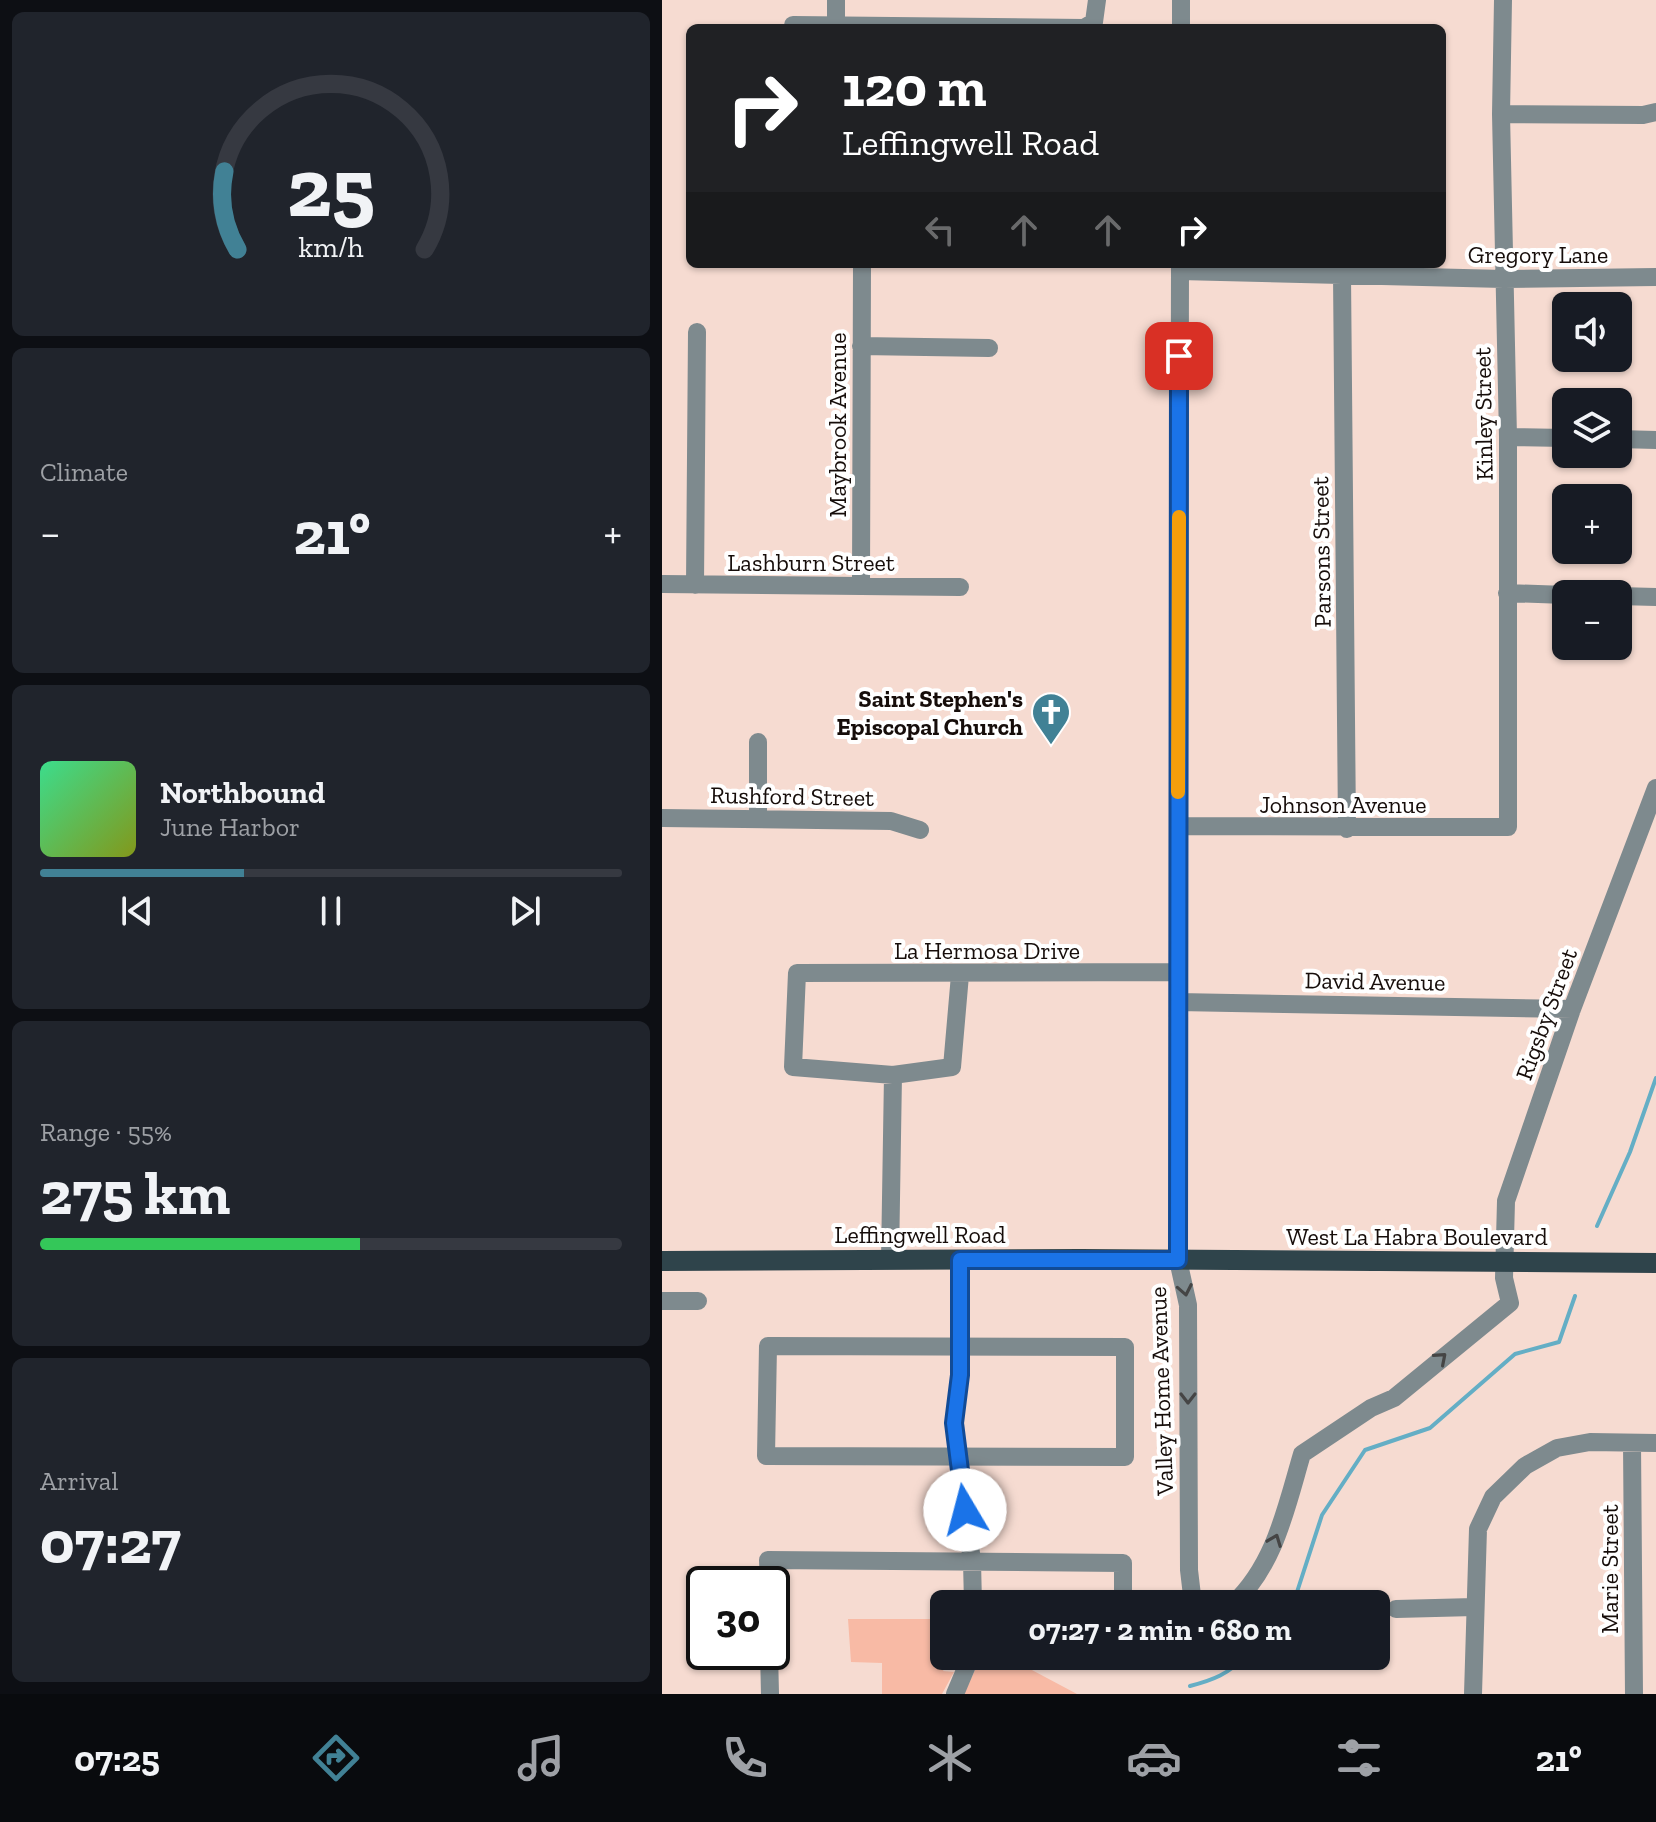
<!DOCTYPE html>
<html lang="en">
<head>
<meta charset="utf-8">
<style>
  body { margin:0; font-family:"Zilla Slab",serif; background:#20242c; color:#f1f3f6; height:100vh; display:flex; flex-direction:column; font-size:30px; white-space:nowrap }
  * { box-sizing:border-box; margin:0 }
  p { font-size:26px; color:#9ea1a6 }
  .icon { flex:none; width:44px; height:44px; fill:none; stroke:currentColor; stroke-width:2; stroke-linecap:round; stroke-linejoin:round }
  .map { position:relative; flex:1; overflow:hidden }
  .sheet { display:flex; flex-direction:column; gap:12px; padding:12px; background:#0d0f14; width:662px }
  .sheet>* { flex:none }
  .top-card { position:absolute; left:24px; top:24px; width:760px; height:244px; border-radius:12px; box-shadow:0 2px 6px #0004; background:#202124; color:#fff; overflow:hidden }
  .controls { position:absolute; left:890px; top:292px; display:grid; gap:16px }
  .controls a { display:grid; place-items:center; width:80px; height:80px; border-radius:12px; background:#171b24; box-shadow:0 2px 6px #0004; font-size:40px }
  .speed { position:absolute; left:24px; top:1566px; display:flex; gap:16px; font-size:40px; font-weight:700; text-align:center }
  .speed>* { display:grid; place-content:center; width:104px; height:104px; border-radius:50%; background:#171b24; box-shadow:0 2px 6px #0004; line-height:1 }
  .speed .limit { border:4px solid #111; border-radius:12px; background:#fff; color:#111 }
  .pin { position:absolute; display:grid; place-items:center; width:68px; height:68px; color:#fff; margin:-34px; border-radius:16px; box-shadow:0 4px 12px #0006 }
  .me { position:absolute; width:88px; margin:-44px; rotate:352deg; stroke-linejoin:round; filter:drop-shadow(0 0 6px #0008) }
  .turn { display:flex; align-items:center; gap:28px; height:168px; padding:0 24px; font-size:36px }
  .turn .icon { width:104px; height:104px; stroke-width:2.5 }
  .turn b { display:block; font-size:56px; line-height:68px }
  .lanes { display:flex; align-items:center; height:76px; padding:0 24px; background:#0003; justify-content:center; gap:40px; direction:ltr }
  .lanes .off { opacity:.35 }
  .big { font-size:60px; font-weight:700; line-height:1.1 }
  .sheet .card { flex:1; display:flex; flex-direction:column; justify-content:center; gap:12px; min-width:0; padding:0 28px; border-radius:12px; background:#20242c }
  .sheet .dial { align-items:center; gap:0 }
  .dial svg { height:208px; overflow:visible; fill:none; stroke:#363941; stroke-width:7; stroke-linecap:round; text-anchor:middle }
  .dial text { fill:#f1f3f6; stroke:none }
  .song { display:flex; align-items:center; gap:24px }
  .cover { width:96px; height:96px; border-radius:12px; background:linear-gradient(135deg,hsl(150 70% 55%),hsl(70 70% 35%)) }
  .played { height:8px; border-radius:4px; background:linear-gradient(90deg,#418195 35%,#363941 35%) }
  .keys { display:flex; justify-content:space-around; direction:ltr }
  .heat { display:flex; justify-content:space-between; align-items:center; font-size:44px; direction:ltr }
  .charge { height:12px; border-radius:6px; background:linear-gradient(90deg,#34c759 55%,#363941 0) }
  .trip { position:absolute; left:268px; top:1590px; width:460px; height:80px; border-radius:12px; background:#171b24; box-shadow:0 2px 6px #0004; font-weight:700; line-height:80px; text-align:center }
  .tabs { display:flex; height:128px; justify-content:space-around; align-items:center; background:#090b0e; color:#9ea1a6 }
  .tabs .icon { width:56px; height:56px }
  .tabs .current { color:#418195 }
  .tabs b { font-size:36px; color:#f1f3f6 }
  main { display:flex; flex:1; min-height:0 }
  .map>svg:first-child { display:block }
  .green { fill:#f8baa5 }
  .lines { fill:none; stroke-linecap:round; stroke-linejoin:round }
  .stream { stroke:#64aec5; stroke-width:4 }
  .minor { stroke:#7e8a8e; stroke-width:18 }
  .major { stroke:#2f444b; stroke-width:20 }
  .oneway { stroke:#454545 }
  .route-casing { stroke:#114b97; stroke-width:20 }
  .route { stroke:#1a73e8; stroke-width:14 }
  .slow { stroke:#f59e0b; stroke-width:14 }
  .labels { text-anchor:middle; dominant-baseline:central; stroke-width:8; stroke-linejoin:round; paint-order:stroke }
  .street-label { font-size:24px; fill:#160d0a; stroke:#fff }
  .poi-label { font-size:24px; font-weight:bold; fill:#160d0a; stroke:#fff; text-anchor:end }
</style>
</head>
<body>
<main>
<section class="sheet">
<div class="card dial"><svg viewBox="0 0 100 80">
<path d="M14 69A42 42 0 1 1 86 69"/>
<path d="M14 69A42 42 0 0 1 9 39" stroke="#418195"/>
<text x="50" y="56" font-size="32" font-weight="700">25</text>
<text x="50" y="72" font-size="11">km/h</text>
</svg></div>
<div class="card"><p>Climate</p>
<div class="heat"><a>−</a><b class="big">21°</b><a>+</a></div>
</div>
<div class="card">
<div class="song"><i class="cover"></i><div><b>Northbound</b><p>June Harbor</p></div></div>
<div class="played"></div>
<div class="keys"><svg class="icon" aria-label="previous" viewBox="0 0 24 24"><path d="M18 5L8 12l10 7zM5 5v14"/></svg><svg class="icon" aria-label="pause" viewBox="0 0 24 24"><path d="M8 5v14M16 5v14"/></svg><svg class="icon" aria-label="next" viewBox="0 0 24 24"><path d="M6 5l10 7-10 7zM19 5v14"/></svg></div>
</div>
<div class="card"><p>Range · 55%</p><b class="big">275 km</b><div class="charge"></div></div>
<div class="card"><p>Arrival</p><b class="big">07:27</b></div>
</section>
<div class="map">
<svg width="994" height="1694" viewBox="0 0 994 1694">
  <rect width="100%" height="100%" fill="#f6dbd1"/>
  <!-- green -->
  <path class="green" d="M186,1619h96v37h6l-7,15 11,1 -12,22h-60v-31l-31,-1z
    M368,1669l47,25h-113l11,-24z"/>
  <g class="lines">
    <!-- stream -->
    <path class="stream" d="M935,1226l33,-74 26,-74
      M625,1604l10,-12 25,-77 43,-65 65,-22 85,-74 44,-12 16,-46
      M528,1686c23,-6 39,-12 55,-30"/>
    <!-- minor -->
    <path class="minor" d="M174,0v24
      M131,25l291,3 10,-6 3,-22
      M519,28v-28
      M839,114l142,1 13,-3
      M518,264l-2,996 10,45 1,265 4,34
      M518,271l324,8 152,-2
      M680,275l5,554
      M199,346l128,2
      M846,437l58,1
      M956,439l38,1
      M0,584l298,3
      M33,585l2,-253
      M199,585l1,-321
      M845,593l59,2
      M956,596l38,1
      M0,818l229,3 29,9
      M96,818v-76
      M517,826l329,1v-390l-7,-323 2,-114
      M298,975l-8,92 -59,8 -100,-8 4,-94 381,-1
      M516,1002l394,7
      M228,1260l3,-185
      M298,1260v115l-6,48 18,138 1,43
      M0,1301h36
      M106,1346l357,1v110l-359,-1z
      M970,1443l2,251
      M107,1584l-1,-24 355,3v41
      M571,1604c42,-39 53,-96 69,-150l69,-46 23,-10 116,-95 -6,-25 2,-77 66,-192 84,-221
      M734,1609l78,-2
      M107,1652l1,42
      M293,1694l16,-38
      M811,1694l5,-165 15,-32 32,-31 32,-18 33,-6 66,1"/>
    <!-- major -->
    <path class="major" d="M0,1261l419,-2 575,4"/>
  </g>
  <!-- one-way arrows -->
  <defs><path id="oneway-chevron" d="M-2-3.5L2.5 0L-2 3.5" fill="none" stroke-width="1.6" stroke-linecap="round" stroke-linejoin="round" transform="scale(2)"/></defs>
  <g class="oneway">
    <use href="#oneway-chevron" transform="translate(523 1290) rotate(79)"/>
    <use href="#oneway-chevron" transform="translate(779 1358) rotate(-41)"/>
    <use href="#oneway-chevron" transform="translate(526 1398) rotate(90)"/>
    <use href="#oneway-chevron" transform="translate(613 1540) rotate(-69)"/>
  </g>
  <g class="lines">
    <defs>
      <path id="route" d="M303,1510l-11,-87 6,-48v-115h218l1,-904"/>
    </defs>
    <!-- route casing -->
    <use href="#route" class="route-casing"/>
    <!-- route -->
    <use href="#route" class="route"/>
    <!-- slow -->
    <path class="slow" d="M516,792l1,-275"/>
  </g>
  <!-- icons -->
  <defs>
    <symbol id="church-pin" viewBox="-11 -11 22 30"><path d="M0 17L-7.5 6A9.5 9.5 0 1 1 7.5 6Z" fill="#418195" stroke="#fff"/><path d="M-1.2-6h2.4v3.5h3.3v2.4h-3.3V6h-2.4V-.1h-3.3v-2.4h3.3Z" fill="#fff"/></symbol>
  </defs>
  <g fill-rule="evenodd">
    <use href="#church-pin" x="367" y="690" width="44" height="60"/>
  </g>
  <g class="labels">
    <!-- street labels -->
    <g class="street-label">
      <text x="876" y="254">Gregory Lane</text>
      <text transform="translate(821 414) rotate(-91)">Kinley Street</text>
      <text transform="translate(175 425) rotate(-90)">Maybrook Avenue</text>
      <text transform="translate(659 552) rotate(-91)">Parsons Street</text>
      <text x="149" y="562">Lashburn Street</text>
      <text transform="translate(130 796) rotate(1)">Rushford Street</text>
      <text x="681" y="804">Johnson Avenue</text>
      <text x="325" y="950">La Hermosa Drive</text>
      <text transform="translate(713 981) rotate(1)">David Avenue</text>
      <text transform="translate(884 1014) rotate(-70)">Rigsby Street</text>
      <text x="258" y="1234">Leffingwell Road</text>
      <text x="755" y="1236">West La Habra Boulevard</text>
      <text transform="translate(499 1391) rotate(-92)">Valley Home Avenue</text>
      <text transform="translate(947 1569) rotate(-90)">Marie Street</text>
    </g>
    <!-- poi labels -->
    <g class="poi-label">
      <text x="361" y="698">Saint Stephen's<tspan x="361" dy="28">Episcopal Church</tspan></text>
    </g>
  </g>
</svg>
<div class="controls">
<a><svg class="icon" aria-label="sound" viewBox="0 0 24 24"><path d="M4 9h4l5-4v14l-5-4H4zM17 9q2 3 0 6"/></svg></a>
<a><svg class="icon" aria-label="layers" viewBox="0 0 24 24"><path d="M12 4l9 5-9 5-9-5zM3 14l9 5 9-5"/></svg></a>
<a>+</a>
<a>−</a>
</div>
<div class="speed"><div class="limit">30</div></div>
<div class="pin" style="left:517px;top:356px;background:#d93025"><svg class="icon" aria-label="arrive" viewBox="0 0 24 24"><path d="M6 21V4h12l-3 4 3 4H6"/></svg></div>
<svg class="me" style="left:303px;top:1510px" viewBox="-20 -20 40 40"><circle r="19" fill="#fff"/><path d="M0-13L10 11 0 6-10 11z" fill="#1a73e8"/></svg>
<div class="trip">07:27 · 2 min · 680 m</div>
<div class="top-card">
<div class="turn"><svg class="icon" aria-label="right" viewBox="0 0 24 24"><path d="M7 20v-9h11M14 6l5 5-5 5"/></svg><div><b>120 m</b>Leffingwell Road</div></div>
<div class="lanes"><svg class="icon off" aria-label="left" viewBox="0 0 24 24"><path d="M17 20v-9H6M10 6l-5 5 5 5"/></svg><svg class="icon off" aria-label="ahead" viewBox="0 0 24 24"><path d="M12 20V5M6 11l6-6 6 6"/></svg><svg class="icon off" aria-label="ahead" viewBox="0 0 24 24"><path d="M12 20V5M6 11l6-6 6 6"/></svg><svg class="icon" aria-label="right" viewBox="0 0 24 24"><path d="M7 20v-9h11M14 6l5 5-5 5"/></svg></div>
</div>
</div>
</main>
<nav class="tabs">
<b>07:25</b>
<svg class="icon current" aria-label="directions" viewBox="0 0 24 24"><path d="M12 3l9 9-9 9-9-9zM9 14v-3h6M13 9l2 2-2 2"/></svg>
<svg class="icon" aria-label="music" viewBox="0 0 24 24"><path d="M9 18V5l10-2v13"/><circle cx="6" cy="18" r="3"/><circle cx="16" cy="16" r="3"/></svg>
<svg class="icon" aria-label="phone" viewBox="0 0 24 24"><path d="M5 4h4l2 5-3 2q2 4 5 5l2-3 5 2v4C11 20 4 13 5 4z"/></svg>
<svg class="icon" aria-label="climate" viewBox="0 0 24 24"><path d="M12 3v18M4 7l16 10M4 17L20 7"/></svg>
<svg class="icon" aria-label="car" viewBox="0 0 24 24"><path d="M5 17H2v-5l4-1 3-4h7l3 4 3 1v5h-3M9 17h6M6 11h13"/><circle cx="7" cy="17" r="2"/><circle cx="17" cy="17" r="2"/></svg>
<svg class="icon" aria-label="filters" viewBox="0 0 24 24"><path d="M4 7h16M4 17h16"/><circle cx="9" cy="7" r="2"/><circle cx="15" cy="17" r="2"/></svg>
<b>21°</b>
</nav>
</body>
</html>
